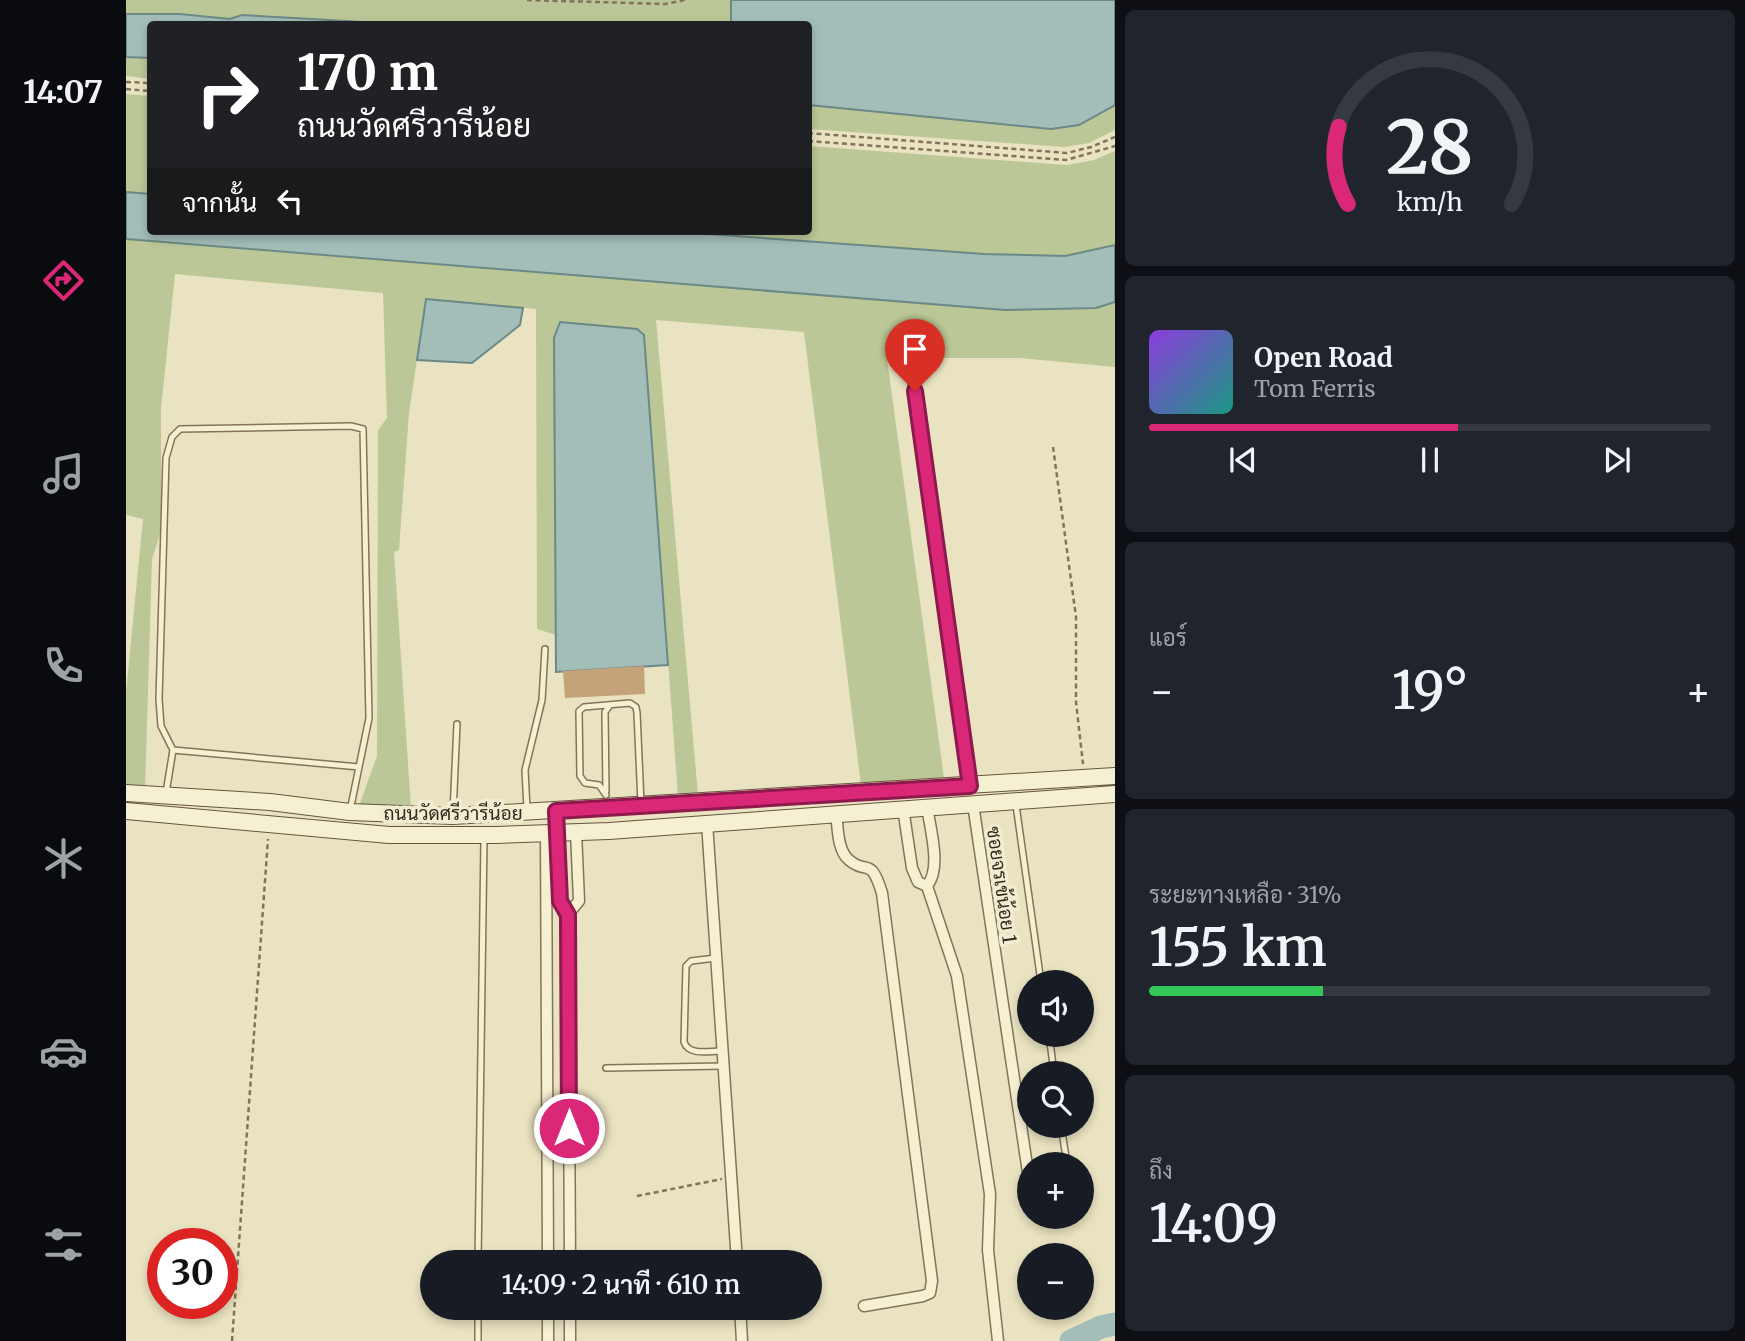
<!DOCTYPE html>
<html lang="th">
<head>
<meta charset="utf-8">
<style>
  body { margin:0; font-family:Merriweather,Sarabun,serif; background:#20242c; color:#f1f3f6; height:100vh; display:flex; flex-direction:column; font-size:26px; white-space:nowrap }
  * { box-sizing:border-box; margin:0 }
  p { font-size:23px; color:#9ea1a6 }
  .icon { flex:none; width:38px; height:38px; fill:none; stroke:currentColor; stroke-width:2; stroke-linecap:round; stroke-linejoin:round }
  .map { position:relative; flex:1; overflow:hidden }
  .panel { display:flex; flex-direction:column; gap:10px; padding:10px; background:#0d0f14; width:630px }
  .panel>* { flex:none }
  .banner { position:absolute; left:21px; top:21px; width:665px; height:214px; border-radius:7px; box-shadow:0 4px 10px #0003; background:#202124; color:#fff; overflow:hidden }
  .controls { position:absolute; left:891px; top:970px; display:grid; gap:14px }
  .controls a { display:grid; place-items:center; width:77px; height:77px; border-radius:50%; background:#171b24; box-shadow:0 4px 10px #0003; font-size:35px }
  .speed { position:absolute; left:21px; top:1228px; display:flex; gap:14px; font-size:35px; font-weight:700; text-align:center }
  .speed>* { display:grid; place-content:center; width:91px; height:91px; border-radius:50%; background:#171b24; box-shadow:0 4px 10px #0003; line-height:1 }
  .speed .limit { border:10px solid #d22; background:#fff; color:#111 }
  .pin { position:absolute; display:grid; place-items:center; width:60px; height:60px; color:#fff; margin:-72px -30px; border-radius:50% 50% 50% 0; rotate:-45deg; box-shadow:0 0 7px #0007 }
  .pin .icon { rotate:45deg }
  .me { position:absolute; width:77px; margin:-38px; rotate:0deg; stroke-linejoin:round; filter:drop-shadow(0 0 5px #0008) }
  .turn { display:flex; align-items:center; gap:24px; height:147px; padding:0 35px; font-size:32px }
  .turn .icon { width:91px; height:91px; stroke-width:2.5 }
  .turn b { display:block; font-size:49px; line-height:60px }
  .then { display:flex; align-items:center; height:66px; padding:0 35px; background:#0003; gap:14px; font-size:26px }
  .big { font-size:52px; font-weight:600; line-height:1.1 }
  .panel .widget { flex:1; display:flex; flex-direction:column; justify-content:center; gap:10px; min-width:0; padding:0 24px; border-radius:10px; background:#20242c }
  .panel .dial { align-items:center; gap:0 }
  .dial svg { height:182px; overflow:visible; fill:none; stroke:#363941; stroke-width:7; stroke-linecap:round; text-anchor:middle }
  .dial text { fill:#f1f3f6; stroke:none }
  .song { display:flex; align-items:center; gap:21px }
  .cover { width:84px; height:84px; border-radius:10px; background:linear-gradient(135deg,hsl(270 70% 55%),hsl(170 70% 35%)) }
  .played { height:7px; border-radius:4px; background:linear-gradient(90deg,#db2777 55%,#363941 55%) }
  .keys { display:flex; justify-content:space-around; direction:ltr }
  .heat { display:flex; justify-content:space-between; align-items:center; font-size:38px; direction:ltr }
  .charge { height:10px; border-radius:5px; background:linear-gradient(90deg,#34c759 31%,#363941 0) }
  .trip { position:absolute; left:294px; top:1250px; width:402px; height:70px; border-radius:35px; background:#171b24; box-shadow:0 4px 10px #0003; font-weight:600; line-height:70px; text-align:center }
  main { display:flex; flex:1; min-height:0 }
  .tab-bar { display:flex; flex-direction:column; width:126px; justify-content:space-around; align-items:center; background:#090b0e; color:#9ea1a6 }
  .tab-bar .icon { width:49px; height:49px }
  .tab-bar .on { color:#db2777 }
  .tab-bar b { font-size:32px; color:#f1f3f6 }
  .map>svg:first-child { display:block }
  .green { fill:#bbc796 }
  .water { fill:#a3bdb8; stroke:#6b8986; stroke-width:2 }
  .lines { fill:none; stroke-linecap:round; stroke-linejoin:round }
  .river { stroke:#a3bdb8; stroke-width:23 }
  .building { fill:#c5a37a }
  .service-casing { stroke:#82745a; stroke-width:8 }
  .minor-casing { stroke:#82745a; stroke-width:13 }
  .secondary-casing { stroke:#64553d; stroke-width:18 }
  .path { stroke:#82745a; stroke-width:2.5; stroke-dasharray:5 3.5; stroke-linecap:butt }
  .service { stroke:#f6f0d3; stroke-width:5 }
  .minor { stroke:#f6f0d3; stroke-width:10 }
  .secondary { stroke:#f6f0d3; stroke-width:16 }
  .route-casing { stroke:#8e194d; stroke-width:18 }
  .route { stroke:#db2777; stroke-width:12 }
  .labels { text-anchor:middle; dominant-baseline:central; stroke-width:7; stroke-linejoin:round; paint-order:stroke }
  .street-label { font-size:19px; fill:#332a1d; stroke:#f2ecd0 }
</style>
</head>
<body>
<main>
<nav class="tab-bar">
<b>14:07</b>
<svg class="icon on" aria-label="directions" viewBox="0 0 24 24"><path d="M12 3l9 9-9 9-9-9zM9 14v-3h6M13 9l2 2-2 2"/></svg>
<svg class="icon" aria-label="music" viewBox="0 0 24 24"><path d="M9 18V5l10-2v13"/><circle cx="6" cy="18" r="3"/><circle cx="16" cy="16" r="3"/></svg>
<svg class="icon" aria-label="phone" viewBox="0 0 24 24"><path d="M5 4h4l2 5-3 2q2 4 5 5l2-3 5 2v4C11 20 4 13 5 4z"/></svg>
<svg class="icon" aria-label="climate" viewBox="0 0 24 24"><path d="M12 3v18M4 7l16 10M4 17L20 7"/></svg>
<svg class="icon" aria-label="car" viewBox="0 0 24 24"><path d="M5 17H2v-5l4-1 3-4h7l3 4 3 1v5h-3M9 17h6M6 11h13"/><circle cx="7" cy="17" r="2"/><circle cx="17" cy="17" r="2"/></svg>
<svg class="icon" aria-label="filters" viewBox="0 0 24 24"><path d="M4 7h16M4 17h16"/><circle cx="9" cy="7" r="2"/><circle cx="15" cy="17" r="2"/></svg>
</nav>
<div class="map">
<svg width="989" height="1341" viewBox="0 0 989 1341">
  <rect width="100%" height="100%" fill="#eae3c1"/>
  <!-- green -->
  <path class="green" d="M0,0h605v24h-333l-156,-9 -12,4 -50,-5h-54z
    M0,57l24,1v21l-24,-3z
    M0,94l24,2v98l-24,-2z
    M682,105l293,9 14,-9v25l-26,13 -24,4 -256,-18z
    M683,146l258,19 27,-5 21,-9v94l-50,11 -81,-2 -318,-23h142z
    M0,239l879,71 91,-2 19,-6v65l-95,-9h-83l-5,-19 -47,5 59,434 -83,7 -57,-453 -148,-12 42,475 -20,1 -34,-461 -90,3 2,297 -19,-6 -1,-320 -110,-10 -17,114 -10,137 -5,2 17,257 -52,-3 18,-50 1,-326 9,-12 -4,-125 -208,-19 -14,135v122l-9,28 -7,231 -19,-2v-96l17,-173 -17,-4z"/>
  <!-- water -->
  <path class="water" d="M605,0h384v105l-36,20 -28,4 -242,-24 -1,-81h-77z
    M0,14h54l50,5 12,-4 156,9h-248v34l-24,-1z
    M0,192l24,2v37h516l318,23 81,2 50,-11v57l-19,6 -91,2 -879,-71z
    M300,299l97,9 -3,17 -48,38 -55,-3z
    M434,322l77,7 7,6 24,330 -112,7 -2,-334z"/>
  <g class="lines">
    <!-- river -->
    <path class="river" d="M945,1341l30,-14 14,-3"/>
  </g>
  <!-- building -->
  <path class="building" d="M518,666l1,28 -80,4 -2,-27z"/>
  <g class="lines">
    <defs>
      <path id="service" d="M47,750l186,17
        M480,791l-1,-79 5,-7
        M40,793l7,-43 -12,-24 -2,-27 7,-241 6,-21 8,-8 171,-3 12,3 6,289 -19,93
        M480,795l-7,-10 -14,-2 -5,-7 -1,-65 5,-4 46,-4 6,4 1,6 4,90
        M890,805l25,177
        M401,809l-2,-39 17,-70 3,-51
        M327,813l4,-89
        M590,958l-25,3 -5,5 -2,76c5,14 24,9 37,9
        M923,1034l5,39
        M480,1068l118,-2
        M935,1125l6,39
        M352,1262l6,-423
        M352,1341v-34"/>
      <path id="minor" d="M785,365l59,421
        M847,804l56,375
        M777,808l9,60 6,14 9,4 30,90 33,218 -2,56 10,91
        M710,813c2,14 1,37 13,47 19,16 21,-5 33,33l50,388 -2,12 -7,3 -59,10
        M581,823l30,439
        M420,833l2,429
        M432,833l2,68 8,13 2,348
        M801,886c15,-18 3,-57 0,-80
        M442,914l11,-13 -3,-69
        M422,1307v34
        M444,1307v34
        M614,1307l2,34"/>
      <path id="secondary" d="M0,793l144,9 80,10 103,4 662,-40
        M0,811l263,24h107l113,-4 506,-37"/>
    </defs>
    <!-- service casing -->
    <use href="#service" class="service-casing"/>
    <!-- minor casing -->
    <use href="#minor" class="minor-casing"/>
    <!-- secondary casing -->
    <use href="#secondary" class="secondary-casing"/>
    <!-- path -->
    <path class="path" d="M401,0l138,4 20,-4
      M0,82l24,1
      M0,89l24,2
      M682,133l259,20 24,-6 24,-10
      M682,141l258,19 49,-14
      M927,447l23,170v85l7,62
      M511,1196l85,-17
      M106,1341l36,-502"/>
    <!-- service -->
    <use href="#service" class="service"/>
    <!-- minor -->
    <use href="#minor" class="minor"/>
    <!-- secondary -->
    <use href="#secondary" class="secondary"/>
  </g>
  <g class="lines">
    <defs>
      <path id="route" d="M443,1128l-1,-213 -8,-14 -4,-90 414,-25 -55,-395"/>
    </defs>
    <!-- route casing -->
    <use href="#route" class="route-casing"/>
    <!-- route -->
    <use href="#route" class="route"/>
  </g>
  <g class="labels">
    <!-- street labels -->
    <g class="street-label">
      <text x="327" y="813">ถนนวัดศรีวารีน้อย</text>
      <text transform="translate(876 885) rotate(82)">ซอยจรเข้น้อย 1</text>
    </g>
  </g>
</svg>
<div class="controls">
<a><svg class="icon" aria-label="sound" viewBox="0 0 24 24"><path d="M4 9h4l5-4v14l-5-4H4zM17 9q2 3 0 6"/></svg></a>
<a><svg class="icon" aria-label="search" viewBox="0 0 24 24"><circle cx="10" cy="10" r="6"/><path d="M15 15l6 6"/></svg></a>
<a>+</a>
<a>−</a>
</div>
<div class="speed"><div class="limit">30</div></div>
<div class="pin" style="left:789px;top:391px;background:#d93025"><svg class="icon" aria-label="arrive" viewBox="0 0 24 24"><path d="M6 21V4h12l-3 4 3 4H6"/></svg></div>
<svg class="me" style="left:443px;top:1128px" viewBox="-20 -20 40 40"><circle r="17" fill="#db2777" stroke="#fff" stroke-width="3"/><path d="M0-11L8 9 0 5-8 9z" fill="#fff"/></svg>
<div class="trip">14:09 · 2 นาที · 610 m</div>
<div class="banner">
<div class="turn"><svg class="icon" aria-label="right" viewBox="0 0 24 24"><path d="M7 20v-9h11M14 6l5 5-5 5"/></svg><div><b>170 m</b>ถนนวัดศรีวารีน้อย</div></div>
<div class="then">จากนั้น<svg class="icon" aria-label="left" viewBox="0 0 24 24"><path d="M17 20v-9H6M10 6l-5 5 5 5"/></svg></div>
</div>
</div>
<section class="panel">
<div class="widget dial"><svg viewBox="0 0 100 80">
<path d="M14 69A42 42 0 1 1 86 69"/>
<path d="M14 69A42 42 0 0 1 10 35" stroke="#db2777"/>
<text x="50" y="56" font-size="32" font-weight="700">28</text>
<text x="50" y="72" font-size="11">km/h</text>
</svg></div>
<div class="widget">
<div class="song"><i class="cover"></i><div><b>Open Road</b><p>Tom Ferris</p></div></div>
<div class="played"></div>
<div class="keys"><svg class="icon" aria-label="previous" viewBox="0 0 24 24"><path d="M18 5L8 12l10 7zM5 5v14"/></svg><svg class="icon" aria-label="pause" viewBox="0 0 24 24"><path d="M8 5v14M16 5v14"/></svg><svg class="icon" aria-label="next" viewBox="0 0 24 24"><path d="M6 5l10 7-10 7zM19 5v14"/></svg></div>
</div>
<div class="widget"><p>แอร์</p>
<div class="heat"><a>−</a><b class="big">19°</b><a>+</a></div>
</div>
<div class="widget"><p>ระยะทางเหลือ · 31%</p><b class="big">155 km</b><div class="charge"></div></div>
<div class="widget"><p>ถึง</p><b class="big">14:09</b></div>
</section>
</main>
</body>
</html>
